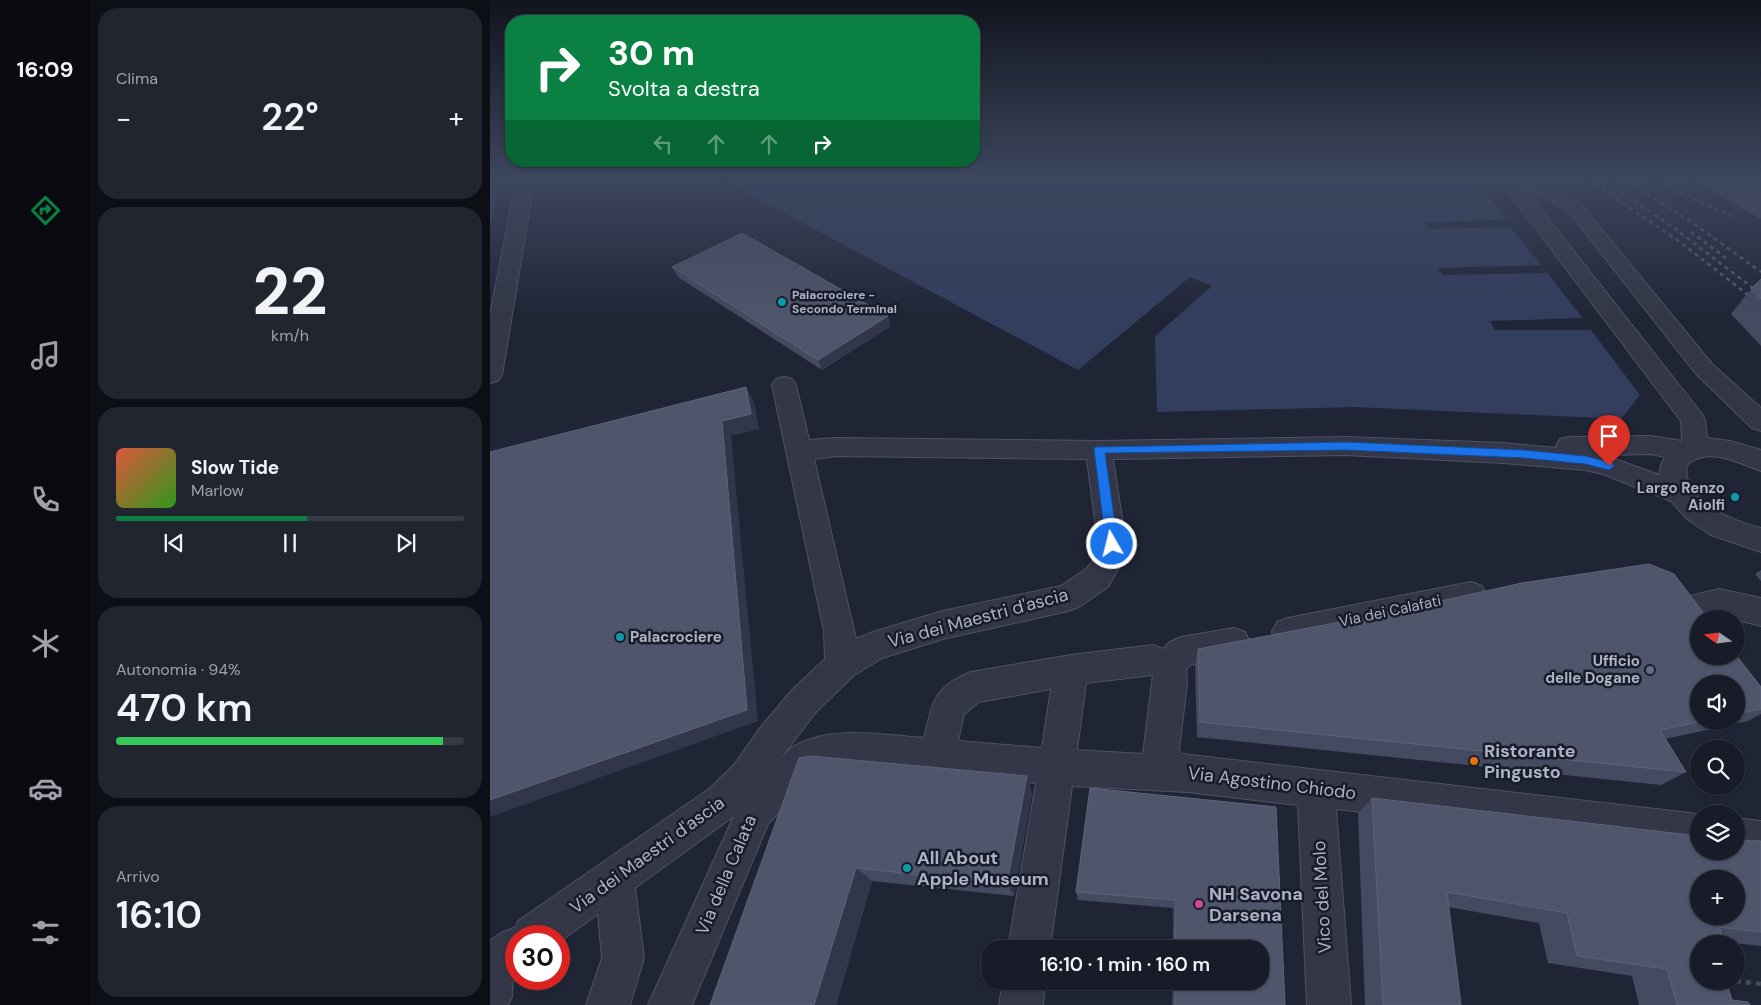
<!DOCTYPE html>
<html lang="it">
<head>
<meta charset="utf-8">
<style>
  body { margin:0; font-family:"DM Sans",sans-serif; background:#212530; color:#f1f3f6; height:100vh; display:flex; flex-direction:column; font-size:19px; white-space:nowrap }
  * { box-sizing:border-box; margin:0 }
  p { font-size:16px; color:#9fa1a8 }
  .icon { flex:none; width:28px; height:28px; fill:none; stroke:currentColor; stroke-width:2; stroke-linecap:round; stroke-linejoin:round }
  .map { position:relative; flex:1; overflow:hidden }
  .panel { display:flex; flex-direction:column; gap:8px; padding:8px; background:#0d0f16; width:400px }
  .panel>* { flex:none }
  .guide { position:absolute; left:15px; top:15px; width:475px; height:152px; border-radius:20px; box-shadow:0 1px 4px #0004,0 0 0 1px #363a45; background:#0b8043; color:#fff; overflow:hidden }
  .needle { width:32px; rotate:284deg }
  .buttons { position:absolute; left:1200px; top:610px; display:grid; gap:10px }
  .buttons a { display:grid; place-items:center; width:55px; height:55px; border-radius:50%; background:#181c28; box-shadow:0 1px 4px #0004,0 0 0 1px #363a45; font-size:25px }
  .speed { position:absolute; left:15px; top:925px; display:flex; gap:10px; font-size:25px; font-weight:700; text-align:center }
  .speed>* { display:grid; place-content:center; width:65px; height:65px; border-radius:50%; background:#181c28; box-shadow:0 1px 4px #0004,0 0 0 1px #363a45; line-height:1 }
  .speed .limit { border:8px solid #d22; background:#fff; color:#111 }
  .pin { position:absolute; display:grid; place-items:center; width:42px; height:42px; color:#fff; margin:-51px -21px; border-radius:50% 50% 50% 0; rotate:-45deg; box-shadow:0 0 5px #0007 }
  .pin .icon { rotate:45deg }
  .me { position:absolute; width:55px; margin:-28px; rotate:352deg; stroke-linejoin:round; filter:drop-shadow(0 0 4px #0008) }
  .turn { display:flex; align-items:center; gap:18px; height:105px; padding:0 20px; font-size:22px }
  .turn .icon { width:65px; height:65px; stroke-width:2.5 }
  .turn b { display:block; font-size:35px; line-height:42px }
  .lanes { display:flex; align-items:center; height:48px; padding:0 20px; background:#0003; justify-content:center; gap:25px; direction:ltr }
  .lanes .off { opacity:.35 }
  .big { font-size:38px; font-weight:600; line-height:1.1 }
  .panel .card { flex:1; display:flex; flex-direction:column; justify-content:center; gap:8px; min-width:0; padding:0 18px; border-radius:20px; background:#212530 }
  .panel .dial { align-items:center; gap:0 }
  .dial b { font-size:65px; line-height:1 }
  .song { display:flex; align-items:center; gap:15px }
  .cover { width:60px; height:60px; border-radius:8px; background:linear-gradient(135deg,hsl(10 70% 55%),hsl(110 70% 35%)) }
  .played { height:5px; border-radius:2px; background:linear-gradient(90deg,#0b8043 55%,#363a45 55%) }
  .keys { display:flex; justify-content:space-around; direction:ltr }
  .heat { display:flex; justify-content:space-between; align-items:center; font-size:28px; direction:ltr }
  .charge { height:8px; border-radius:4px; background:linear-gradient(90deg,#34c759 94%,#363a45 0) }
  .trip { position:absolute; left:491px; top:940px; width:288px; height:50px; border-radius:20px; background:#181c28; box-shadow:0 1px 4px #0004,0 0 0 1px #363a45; font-weight:600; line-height:50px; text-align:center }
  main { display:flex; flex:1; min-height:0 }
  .menu { display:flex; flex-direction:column; width:90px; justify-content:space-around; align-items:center; background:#0a0b10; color:#9fa1a8 }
  .menu .icon { width:35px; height:35px }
  .menu .active { color:#0b8043 }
  .menu b { font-size:22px; color:#f1f3f6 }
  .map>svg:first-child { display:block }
  .water { fill:#333d5e }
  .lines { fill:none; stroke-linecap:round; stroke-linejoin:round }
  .minor-casing { stroke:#4e5262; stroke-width:2 }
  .path-far1 { stroke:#3f4e55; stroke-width:2.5; stroke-dasharray:2.5 2.5; stroke-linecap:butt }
  .path { stroke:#3f4e55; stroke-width:4.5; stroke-dasharray:5 5; stroke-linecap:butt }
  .minor { fill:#333747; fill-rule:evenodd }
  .rail { stroke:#555a6e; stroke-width:2.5; stroke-dasharray:4 4; stroke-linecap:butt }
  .wall { fill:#444a5f; fill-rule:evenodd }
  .shaded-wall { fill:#31364a }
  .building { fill:#4f556a; stroke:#5e6478; fill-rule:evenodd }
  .route { fill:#1a73e8; stroke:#114b97 }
  .culture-dot { fill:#0f9aa8; stroke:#191d2b; stroke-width:2 }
  .service-dot { fill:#5c6f8a; stroke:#191d2b; stroke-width:2 }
  .food-dot { fill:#e8710a; stroke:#191d2b; stroke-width:2 }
  .hotel-dot { fill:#d1479c; stroke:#191d2b; stroke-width:2 }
  .labels { text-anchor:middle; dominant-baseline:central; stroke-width:5; stroke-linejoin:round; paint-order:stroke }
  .far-poi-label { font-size:12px; font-weight:bold; fill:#adb2c4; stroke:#191d2b; text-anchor:start }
  .poi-label { font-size:15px; font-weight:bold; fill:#adb2c4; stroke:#191d2b; text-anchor:end }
  .street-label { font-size:15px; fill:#adb2c4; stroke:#191d2b }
  .near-street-label { font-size:18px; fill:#adb2c4; stroke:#191d2b }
  .near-poi-label { font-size:18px; font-weight:bold; fill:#adb2c4; stroke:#191d2b; text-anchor:start }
</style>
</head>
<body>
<main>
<nav class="menu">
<b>16:09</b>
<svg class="icon active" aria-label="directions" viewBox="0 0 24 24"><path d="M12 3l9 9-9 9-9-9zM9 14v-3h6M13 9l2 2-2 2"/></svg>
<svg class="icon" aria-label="music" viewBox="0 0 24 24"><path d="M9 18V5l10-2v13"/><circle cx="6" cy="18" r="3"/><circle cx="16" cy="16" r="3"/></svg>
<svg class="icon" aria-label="phone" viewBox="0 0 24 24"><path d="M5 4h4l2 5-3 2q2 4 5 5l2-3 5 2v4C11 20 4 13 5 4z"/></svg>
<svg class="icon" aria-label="climate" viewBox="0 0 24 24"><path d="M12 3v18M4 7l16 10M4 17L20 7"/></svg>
<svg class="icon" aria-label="car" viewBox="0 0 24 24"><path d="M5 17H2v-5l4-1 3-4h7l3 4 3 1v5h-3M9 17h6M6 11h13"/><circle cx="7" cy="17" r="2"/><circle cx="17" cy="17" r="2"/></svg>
<svg class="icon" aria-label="filters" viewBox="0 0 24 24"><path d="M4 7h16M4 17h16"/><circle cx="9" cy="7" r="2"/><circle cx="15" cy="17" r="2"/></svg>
</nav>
<section class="panel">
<div class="card"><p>Clima</p>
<div class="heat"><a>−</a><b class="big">22°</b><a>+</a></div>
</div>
<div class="card dial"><b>22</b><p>km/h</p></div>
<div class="card">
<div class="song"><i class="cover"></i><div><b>Slow Tide</b><p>Marlow</p></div></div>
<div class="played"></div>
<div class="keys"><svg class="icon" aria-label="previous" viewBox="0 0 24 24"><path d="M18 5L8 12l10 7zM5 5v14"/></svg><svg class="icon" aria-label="pause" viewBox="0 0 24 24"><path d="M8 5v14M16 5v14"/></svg><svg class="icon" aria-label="next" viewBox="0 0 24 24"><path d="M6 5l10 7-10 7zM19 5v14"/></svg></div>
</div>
<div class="card"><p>Autonomia · 94%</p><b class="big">470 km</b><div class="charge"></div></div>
<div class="card"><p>Arrivo</p><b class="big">16:10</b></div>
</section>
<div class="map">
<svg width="1271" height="1005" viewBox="0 0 1271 1005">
  <rect width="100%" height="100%" fill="#202536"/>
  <!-- water -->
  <path class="water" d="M0,176h13l-13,49z
    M225,176h482l-5,5 8,2 8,-7h265l33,43 -82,4 5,6 81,-2 31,38 -104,3 6,7 104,-2 36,45 -93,3 5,9h96l49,65 -19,24 -266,-12 -198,5 -2,-76 57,-50 -22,-9 -112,93z"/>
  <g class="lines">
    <defs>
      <path id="minor" d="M27,176h18l-33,199 -4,6 -8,2v-68z
        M1006,176h18l30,6 37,22 131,160 49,44v23l-9,-3 -56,-54 -127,-162 -37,-22 -8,-2 178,226 3,6 2,18 23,3 31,9v21c-23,-8 -52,-25 -74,-6 -7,35 48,57 74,63v24l-50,-17 -24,-16 -16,-18 -68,-27 -18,-4 -82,-7 -157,-8 -233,4 13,85 -5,20 -13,23 -29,20 -11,4 -125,28 -61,19 -29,18 -36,35 -37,48c4,-4 9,-10 14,-13 37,-21 89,-11 130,-8 9,-36 9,-51 47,-66l100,-17 82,-10 10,4 7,-7 11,-5 53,-9 11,4 5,10 -5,10 -11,4 -44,9 -4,5 1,13 -8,67 3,4 517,60v37h2l-2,1 -363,-43 15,196h-44l-9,-200 -111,-13 -115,-6 -22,163h-42l28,-166 -189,-16 -32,7 -47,50 -76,181h-44l86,-189 -99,72 9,70 -14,47h-44l16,-47 -4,-44 -39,28v-6h-43v37l-3,3 -1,21 -4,8h-18v-64l11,-8 15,-6 2,-6 191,-132 25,-24 26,-37 33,-39 32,-30 -1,-28 -52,-246 4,-6 8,-2 8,2 4,6 13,55 26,-2 264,3 247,-4 157,6 54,5 -1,-2 4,-7 9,-2 82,-1 31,5 -1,-20zM1161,454l14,3 -4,8 -2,10 -55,-20zM345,456l252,3 11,85 -5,16 -7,9 -25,17 -118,25 -70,21 -17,7 -42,-180zM663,675l-10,79 -66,-4 9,-67zM561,689l-9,59 -84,-7 6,-27 15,-12z
        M981,582l11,4 4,9 -4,9 -11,4 -183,38 -11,-4 -5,-10 5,-10 11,-4z
        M1229,589l42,9v28l-42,-11 -3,1 1,3h-18v13l-8,-3 -9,-23 4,-9z
        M1246,818l25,3v38l-25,-3 -11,-5h11z
        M513,981h42l-2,24h-44z"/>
    </defs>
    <!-- minor casing -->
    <use href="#minor" class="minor-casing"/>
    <!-- path-far1 -->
    <path class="path-far1" d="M707,181l6,-5
      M63,189l2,-13"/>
    <!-- path -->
    <path class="path" d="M1246,981l25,3"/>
    <!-- minor -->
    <use href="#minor" class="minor"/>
    <!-- rail -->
    <path class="rail" d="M1093,176l97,66 81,63
      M1116,176l19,11
      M1152,176l90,40
      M1130,177l73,46 68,49
      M1124,188l56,37 91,69
      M1201,232l36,27"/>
  </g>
  <!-- wall -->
  <path class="wall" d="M1205,176h66v43l-69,-39z
    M182,267l219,59 -69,44 -144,-93z
    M1271,279v67l-30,-32 20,-25z
    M1159,564l25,10 34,45h-9v37h37v-1l25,32v27l-13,7 -83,18 21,33 -25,13 -464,-48 -2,-71 3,-17 179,-34 145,-32zM1209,684h37v37h-37z
    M1271,570v11l-6,-7z
    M309,758l233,35 -18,103 -142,-15 -36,124h-126z
    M600,788l186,19 9,198h-113l1,-24h87v-32h-87v-41l-95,-8 -2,-8z
    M882,798l327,53 62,-10v105l-36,-4 -26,2 33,56 18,5h-111l-7,-29 -84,-13 -9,-40 -91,-16 13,98h-96l-7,-192z"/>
  <!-- shaded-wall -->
  <path class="shaded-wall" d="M398,316l3,10 -69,44 -4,-10z
    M256,387l8,15 5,27 -28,7 27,285 -268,96v-17l232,-379z
    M537,776l5,17 -18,103 -7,-12z
    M366,868l16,13 -36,124h-22z"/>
  <!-- building -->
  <path class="building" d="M1228,176h43v23z
    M252,233l146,83 -70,44 -146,-93z
    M1271,279v20l-10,-10z
    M256,387l5,27 -29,7 25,289 -257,90v-348z
    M1159,564l25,10 34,45h-9v37h37v-1l25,32v22l-25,5v-30h-37v37h3l-42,9 26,42 -486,-50 -2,-73 179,-34 145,-32z
    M320,756l217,20 -20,108 -151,-16 -42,137h-104l89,-247z
    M600,788l186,19 9,198h-110v-24h85v-32h-85l1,-49 -100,-8z
    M882,798l327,38v15h37v-11l25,1v91l-42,-5 7,17h-27v37h27l6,19 16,2 2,3h-73l-10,-36 -90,-13 -10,-43 -120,-21 14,113h-78zM1209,879h37v37h-37z"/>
  <!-- sky -->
  <linearGradient id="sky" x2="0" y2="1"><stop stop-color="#12141e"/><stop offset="0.56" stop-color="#3c465d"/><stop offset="1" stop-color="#3c465d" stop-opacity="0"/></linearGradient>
  <rect width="1271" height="317" fill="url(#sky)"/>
  <!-- route -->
  <path class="route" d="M856,442l178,8 61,6 28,7 1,3 -5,4 -24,-6 -61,-6 -178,-8 -241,3 13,91 -2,4h-8l-2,-4 -12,-94 1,-3z"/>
  <!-- markers -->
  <g class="culture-dot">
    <circle cx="292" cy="302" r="5"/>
    <circle cx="1245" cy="497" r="5"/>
    <circle cx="130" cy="637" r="5"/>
    <circle cx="417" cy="868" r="5"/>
  </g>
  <circle class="service-dot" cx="1160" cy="670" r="5"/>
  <circle class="food-dot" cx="984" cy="761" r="5"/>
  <circle class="hotel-dot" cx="709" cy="904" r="5"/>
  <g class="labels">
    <!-- far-poi labels -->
    <g class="far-poi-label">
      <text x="302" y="295">Palacrociere -<tspan x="302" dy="14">Secondo Terminal</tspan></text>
    </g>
    <!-- poi labels -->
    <g class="poi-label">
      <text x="1235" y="488">Largo Renzo<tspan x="1235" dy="17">Aiolfi</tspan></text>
      <text x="140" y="637" text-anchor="start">Palacrociere</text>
      <text x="1150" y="661">Ufficio<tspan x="1150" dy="17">delle Dogane</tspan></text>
    </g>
    <!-- street labels -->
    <g class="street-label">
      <text transform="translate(900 611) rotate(-12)">Via dei Calafati</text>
    </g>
    <!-- near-street labels -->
    <g class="near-street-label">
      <text transform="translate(488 618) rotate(-15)">Via dei Maestri d'ascia</text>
      <text transform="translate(782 783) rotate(7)">Via Agostino Chiodo</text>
      <text transform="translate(157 855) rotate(-36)">Via dei Maestri d'ascia</text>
      <text transform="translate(236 875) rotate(-67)">Via della Calata</text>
      <text transform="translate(832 897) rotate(-93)">Vico del Molo</text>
    </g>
    <!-- near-poi labels -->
    <g class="near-poi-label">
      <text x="994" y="751">Ristorante<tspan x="994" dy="21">Pingusto</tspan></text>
      <text x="427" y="858">All About<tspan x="427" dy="21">Apple Museum</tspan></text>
      <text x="719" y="894">NH Savona<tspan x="719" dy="21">Darsena</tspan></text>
    </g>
  </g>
</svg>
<div class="buttons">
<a><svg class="needle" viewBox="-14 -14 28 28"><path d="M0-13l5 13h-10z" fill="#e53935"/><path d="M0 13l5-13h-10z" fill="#9fa1a8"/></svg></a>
<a><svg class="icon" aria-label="sound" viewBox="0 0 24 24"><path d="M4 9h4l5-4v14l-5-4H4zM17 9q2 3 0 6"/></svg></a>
<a><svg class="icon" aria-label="search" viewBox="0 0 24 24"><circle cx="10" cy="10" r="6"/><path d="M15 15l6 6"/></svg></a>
<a><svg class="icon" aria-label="layers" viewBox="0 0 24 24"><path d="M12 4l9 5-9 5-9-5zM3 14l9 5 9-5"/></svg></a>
<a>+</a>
<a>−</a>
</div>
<div class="speed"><div class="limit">30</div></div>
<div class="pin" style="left:1119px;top:466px;background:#d93025"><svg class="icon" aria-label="arrive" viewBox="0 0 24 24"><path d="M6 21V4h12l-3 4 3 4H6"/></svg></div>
<svg class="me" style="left:622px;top:544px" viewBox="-20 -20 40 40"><circle r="17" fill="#1a73e8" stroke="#fff" stroke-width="3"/><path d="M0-11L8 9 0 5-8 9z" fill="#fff"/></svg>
<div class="trip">16:10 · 1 min · 160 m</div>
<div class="guide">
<div class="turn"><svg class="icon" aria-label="right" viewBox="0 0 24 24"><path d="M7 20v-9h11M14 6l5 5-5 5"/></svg><div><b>30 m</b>Svolta a destra</div></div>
<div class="lanes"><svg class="icon off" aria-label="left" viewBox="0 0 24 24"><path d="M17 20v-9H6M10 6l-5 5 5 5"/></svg><svg class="icon off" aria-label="ahead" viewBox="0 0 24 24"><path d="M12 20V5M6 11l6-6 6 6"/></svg><svg class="icon off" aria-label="ahead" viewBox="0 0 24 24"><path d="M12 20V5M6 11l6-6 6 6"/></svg><svg class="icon" aria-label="right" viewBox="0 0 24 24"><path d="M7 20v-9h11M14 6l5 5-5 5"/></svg></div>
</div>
</div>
</main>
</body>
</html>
